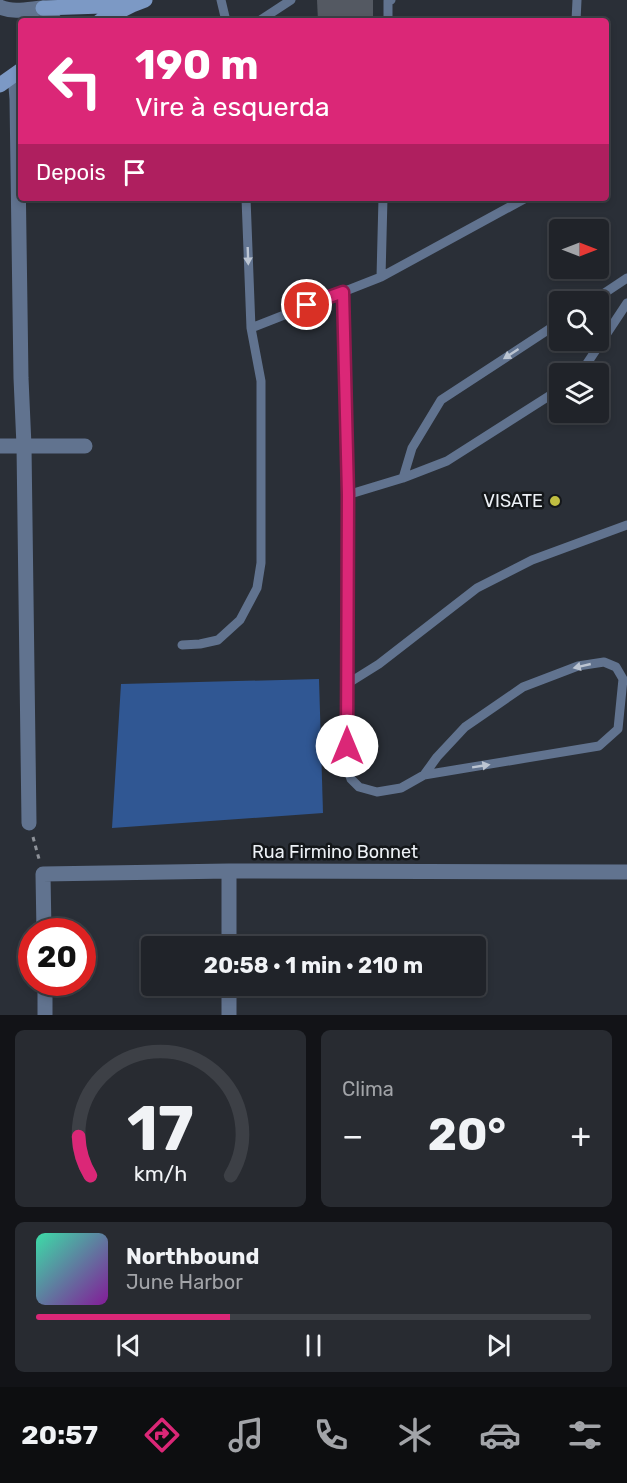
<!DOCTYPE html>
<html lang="pt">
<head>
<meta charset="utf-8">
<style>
  body { margin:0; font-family:Rubik,sans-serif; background:#282b31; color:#f1f3f6; height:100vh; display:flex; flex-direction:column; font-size:22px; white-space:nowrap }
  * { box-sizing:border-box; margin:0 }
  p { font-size:20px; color:#a2a4a8 }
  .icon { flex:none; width:33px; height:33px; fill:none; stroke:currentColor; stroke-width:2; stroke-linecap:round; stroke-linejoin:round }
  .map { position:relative; height:1015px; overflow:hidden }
  .drawer { display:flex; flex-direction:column; gap:15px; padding:15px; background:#121317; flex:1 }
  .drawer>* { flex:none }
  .top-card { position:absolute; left:18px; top:18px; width:591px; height:183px; border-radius:6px; box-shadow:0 3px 9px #0003,0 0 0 2px #3d4046; background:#db2777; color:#fff; overflow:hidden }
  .needle { width:39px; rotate:90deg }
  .buttons { position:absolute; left:549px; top:219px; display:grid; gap:12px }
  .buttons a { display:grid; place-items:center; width:60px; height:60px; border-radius:6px; background:#202329; box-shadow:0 3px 9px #0003,0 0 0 2px #3d4046; font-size:30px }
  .speed { position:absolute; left:18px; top:918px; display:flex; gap:12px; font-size:30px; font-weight:700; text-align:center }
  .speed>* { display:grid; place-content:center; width:78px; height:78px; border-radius:50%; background:#202329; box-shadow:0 3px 9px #0003,0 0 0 2px #3d4046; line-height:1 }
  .speed .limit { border:9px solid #d22; background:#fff; color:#111 }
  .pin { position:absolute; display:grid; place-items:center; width:51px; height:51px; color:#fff; margin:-26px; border:3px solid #fff; border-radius:50%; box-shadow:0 2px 6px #0007 }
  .me { position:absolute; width:66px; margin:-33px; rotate:0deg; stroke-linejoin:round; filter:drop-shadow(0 0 4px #0008) }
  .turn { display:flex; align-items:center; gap:21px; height:126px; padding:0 18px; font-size:27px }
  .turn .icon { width:78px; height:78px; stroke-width:2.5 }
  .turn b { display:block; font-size:42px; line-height:51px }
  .then { display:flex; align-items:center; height:57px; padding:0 18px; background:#0003; gap:12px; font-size:22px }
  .big { font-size:45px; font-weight:700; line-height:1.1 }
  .drawer .tile { flex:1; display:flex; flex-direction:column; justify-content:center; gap:9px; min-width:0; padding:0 21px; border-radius:9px; background:#282b31 }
  .drawer .dial { align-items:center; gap:0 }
  .dial svg { height:156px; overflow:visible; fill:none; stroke:#3d4046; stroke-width:7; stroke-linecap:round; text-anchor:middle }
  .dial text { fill:#f1f3f6; stroke:none }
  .song { display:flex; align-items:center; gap:18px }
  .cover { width:72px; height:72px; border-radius:9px; background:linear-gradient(135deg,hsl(160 70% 55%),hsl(290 70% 35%)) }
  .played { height:6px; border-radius:3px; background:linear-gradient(90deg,#db2777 35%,#3d4046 35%) }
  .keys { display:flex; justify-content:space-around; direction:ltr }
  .heat { display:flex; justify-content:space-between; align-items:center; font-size:33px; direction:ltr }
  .drawer .tiles { flex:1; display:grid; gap:15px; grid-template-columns:1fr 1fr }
  .tile:last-child { grid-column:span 2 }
  .trip { position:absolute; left:141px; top:936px; width:345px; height:60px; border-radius:6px; background:#202329; box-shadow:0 3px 9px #0003,0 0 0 2px #3d4046; font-weight:700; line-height:60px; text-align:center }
  .tab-bar { display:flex; height:96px; justify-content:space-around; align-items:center; background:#0d0e10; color:#a2a4a8 }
  .tab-bar .icon { width:42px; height:42px }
  .tab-bar .active { color:#db2777 }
  .tab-bar b { font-size:27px; color:#f1f3f6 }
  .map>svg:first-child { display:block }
  .forest { fill:#305793 }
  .building { fill:#545962 }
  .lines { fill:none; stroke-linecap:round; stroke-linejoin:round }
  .path { stroke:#8e9299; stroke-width:3; stroke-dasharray:4.5 4.5; stroke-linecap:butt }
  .lane { stroke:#61738f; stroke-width:9 }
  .street { stroke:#61738f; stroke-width:15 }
  .secondary { stroke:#7c99c5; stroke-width:15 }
  .oneway { fill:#bcc5d2 }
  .route-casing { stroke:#8e194d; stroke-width:15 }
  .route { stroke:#db2777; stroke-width:10 }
  .poi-dot { fill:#c0be41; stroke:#14171a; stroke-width:2 }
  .labels { text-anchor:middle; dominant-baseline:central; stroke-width:5; stroke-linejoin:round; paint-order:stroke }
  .poi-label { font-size:18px; fill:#edf1f6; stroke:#14171a; text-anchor:end }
  .street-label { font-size:18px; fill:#edf1f6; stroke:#14171a }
</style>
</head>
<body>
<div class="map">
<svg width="627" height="1015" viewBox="0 0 627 1015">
  <rect width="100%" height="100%" fill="#2a2f37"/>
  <!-- forest -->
  <path class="forest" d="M319,679l4,134 -211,15 9,-144z"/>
  <!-- building -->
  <path class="building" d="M317,0h56v21h-55z"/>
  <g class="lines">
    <!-- path -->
    <path class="path" d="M33,837l6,22"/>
    <!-- lane -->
    <path class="lane" d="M221,0l5,21
      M259,21l32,-21
      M388,21v-20l3,-1
      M576,21l1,-21
      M381,277l2,-79
      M343,292l4,203v272l4,12 8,8 18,5 24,-4 23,-13 175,-29 19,-17 5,-50 -7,-12 -12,-5 -26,4 -55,21 -58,40 -28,30 -13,18
      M591,302l36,-24
      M251,328l130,-51 145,-79
      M580,374l47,-71
      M403,478l9,-30 29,-48 119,-78
      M347,495l56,-17 44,-17 113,-72
      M182,645l18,-1 18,-4 22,-20 17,-32 4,-25v-182l-10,-53 -5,-130
      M347,684l32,-20 98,-76 55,-28 95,-35"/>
    <!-- street -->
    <path class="street" d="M0,7c13,6 29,2 43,1l12,13
      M15,75l2,24 4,279 3,68 5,377
      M0,446h85
      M44,932l-1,-58 186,-3 398,1
      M229,946v-75
      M45,982v33
      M229,1015v-29"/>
    <!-- secondary -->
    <path class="secondary" d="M43,8l89,-3
      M100,21l32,-16 13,-5
      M0,85l21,-15"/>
  </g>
  <!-- one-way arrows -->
  <defs><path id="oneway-solid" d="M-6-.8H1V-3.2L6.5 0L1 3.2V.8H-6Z" transform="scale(1.5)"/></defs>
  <g class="oneway">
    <use href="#oneway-solid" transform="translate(248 256) rotate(88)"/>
    <use href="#oneway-solid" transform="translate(511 354) rotate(147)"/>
    <use href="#oneway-solid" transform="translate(582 666) rotate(167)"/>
    <use href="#oneway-solid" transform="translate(481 766) rotate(-9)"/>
  </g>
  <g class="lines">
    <defs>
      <path id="route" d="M307,305l36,-13 5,203 -1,251"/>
    </defs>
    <!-- route casing -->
    <use href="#route" class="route-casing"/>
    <!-- route -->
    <use href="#route" class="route"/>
  </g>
  <!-- markers -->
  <circle class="poi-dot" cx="555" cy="501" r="6"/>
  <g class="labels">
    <!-- poi labels -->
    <g class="poi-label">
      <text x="543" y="501">VISATE</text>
    </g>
    <!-- street labels -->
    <g class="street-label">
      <text x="335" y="852">Rua Firmino Bonnet</text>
    </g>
  </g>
</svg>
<div class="buttons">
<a><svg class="needle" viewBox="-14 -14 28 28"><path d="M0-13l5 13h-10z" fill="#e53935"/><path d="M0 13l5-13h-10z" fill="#a2a4a8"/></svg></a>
<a><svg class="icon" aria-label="search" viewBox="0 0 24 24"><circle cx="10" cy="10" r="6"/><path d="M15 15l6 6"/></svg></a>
<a><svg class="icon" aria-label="layers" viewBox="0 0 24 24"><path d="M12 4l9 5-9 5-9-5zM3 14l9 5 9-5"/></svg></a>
</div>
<div class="speed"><div class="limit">20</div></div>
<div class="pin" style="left:307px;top:305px;background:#d93025"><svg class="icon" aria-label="arrive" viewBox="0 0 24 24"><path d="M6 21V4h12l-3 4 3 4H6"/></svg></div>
<svg class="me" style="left:347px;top:746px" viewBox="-20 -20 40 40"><circle r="19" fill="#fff"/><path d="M0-13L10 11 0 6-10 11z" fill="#db2777"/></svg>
<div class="trip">20:58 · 1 min · 210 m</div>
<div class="top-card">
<div class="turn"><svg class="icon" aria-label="left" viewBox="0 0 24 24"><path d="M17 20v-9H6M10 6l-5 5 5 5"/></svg><div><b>190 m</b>Vire à esquerda</div></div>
<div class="then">Depois<svg class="icon" aria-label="arrive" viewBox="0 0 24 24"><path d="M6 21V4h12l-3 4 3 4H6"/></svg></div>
</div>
</div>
<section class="drawer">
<div class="tiles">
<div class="tile dial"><svg viewBox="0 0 100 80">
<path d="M14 69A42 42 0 1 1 86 69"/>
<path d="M14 69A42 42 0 0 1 8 49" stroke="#db2777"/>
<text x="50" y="56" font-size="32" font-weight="700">17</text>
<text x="50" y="72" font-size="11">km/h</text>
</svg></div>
<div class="tile"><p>Clima</p>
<div class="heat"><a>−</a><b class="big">20°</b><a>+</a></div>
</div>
<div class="tile">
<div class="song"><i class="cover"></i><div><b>Northbound</b><p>June Harbor</p></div></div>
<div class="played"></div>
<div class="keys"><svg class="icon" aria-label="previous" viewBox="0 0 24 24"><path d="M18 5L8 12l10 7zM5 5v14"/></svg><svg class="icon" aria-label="pause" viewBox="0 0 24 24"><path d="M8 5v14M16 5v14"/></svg><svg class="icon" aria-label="next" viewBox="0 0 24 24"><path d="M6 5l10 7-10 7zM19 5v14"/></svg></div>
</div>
</div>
</section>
<nav class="tab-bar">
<b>20:57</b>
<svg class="icon active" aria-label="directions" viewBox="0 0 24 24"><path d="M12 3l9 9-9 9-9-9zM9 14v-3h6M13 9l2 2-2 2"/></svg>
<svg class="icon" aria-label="music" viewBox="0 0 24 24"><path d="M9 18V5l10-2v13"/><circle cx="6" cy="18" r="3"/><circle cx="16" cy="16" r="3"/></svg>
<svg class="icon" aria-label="phone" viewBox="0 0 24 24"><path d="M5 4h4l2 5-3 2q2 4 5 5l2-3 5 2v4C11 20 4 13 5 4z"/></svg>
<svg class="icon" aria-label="climate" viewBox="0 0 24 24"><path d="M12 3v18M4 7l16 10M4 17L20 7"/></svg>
<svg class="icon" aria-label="car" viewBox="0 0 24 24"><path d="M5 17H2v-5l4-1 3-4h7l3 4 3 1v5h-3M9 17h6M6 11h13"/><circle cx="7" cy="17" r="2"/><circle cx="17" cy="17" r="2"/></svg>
<svg class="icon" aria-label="filters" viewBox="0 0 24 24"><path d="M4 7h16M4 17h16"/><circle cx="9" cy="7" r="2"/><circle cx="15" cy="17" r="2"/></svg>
</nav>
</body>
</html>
